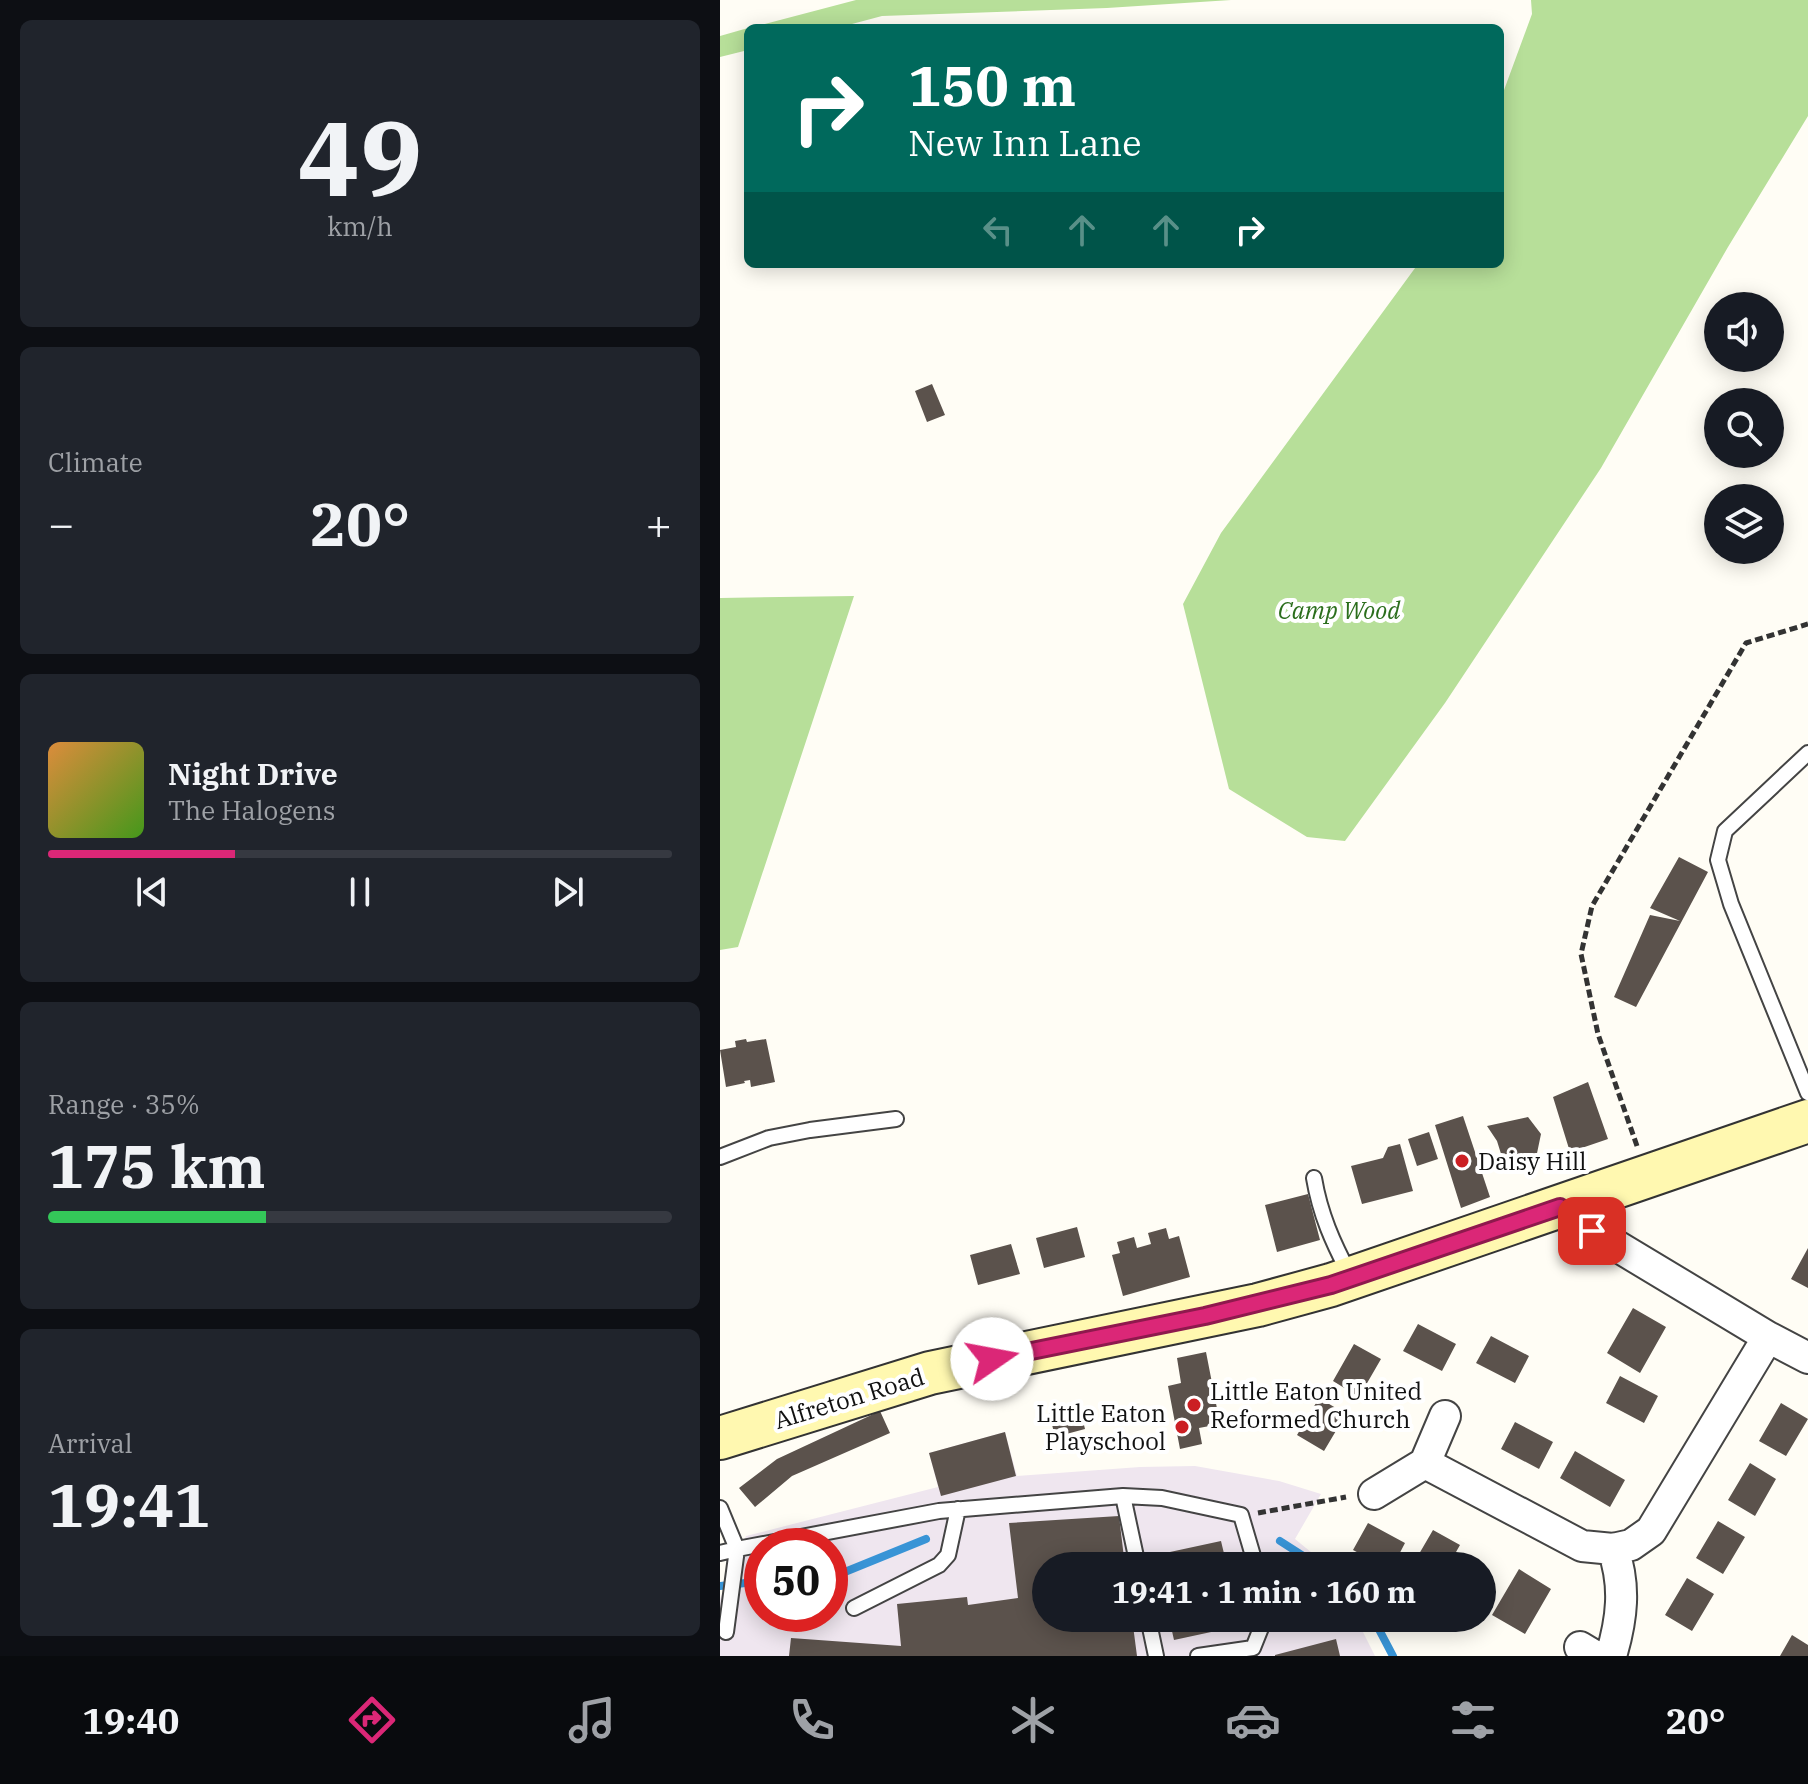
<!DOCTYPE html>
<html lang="en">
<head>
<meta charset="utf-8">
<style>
  body { margin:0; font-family:"IBM Plex Serif",serif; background:#20242c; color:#f1f3f6; height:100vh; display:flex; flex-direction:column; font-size:30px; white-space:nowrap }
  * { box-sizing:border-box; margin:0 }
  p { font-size:26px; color:#9ea1a6 }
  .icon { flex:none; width:44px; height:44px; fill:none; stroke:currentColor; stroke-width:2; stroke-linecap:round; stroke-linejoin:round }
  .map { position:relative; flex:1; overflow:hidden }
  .side { display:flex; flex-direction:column; gap:20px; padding:20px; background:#0d0f14; width:720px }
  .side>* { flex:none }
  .banner { position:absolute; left:24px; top:24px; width:760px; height:244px; border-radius:12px; box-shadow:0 4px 20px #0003; background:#00695c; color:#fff; overflow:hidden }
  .tools { position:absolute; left:984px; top:292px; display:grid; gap:16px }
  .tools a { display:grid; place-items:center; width:80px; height:80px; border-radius:50%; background:#171b24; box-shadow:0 4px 20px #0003; font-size:40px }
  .speed { position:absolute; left:24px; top:1528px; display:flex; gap:16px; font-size:40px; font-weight:700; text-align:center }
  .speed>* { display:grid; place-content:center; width:104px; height:104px; border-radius:50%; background:#171b24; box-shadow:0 4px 20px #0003; line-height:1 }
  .speed .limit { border:12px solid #d22; background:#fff; color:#111 }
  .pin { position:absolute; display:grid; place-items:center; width:68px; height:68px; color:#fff; margin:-34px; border-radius:16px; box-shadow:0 4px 12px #0006 }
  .me { position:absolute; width:88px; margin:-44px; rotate:78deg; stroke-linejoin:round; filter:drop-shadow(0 0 6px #0008) }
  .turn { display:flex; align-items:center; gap:28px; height:168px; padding:0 32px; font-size:36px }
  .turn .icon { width:104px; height:104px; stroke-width:2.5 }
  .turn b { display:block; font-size:56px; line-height:68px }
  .lanes { display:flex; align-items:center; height:76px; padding:0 32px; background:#0003; justify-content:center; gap:40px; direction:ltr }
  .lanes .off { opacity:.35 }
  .big { font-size:60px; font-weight:700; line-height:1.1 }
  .side .card { flex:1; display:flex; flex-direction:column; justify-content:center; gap:12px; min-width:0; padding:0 28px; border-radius:12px; background:#20242c }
  .side .dial { align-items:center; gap:0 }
  .dial b { font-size:104px; line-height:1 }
  .song { display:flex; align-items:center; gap:24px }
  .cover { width:96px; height:96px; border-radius:12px; background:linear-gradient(135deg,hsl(30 70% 55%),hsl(100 70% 35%)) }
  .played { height:8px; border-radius:4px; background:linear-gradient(90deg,#db2777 30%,#363941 30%) }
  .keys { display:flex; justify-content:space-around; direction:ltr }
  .heat { display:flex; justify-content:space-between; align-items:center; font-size:44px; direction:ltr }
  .charge { height:12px; border-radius:6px; background:linear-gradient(90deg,#34c759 35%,#363941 0) }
  .trip { position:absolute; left:312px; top:1552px; width:464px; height:80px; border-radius:40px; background:#171b24; box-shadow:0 4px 20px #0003; font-weight:700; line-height:80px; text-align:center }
  .tab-bar { display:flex; height:128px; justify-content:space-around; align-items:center; background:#090b0e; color:#9ea1a6 }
  .tab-bar .icon { width:56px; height:56px }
  .tab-bar .current { color:#db2777 }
  .tab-bar b { font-size:36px; color:#f1f3f6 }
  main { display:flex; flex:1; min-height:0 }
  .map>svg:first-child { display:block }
  .industrial { fill:#efe6ef; fill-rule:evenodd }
  .forest { fill:#b7df99 }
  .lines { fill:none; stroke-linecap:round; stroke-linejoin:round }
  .stream { stroke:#3894d6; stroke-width:8 }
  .building { fill:#5b524c }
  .service-casing { stroke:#444; stroke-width:18 }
  .minor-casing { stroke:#444; stroke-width:34 }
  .secondary-casing { stroke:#333; stroke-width:46 }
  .path { stroke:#333; stroke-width:5; stroke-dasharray:8 4; stroke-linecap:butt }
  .service { stroke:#fff; stroke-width:14 }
  .minor { stroke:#fff; stroke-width:30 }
  .secondary { stroke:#fff8b0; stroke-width:42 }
  .route-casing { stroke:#8e194d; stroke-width:20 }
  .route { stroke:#db2777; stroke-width:14 }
  .poi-dot { fill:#cb1f23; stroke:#fff; stroke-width:3 }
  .labels { text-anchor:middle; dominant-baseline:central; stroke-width:8; stroke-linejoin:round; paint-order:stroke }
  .park-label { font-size:24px; font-style:italic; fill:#2b6e1c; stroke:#fff }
  .poi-label { font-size:24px; fill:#111; stroke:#fff; text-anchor:start }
  .street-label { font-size:24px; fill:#111; stroke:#fff }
</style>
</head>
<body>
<main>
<section class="side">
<div class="card dial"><b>49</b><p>km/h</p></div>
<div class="card"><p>Climate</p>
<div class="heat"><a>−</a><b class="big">20°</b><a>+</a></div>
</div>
<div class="card">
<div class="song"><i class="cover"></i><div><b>Night Drive</b><p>The Halogens</p></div></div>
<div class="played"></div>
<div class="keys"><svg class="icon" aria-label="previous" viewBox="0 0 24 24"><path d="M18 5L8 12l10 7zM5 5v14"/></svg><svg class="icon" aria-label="pause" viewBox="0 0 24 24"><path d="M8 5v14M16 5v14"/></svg><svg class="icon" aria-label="next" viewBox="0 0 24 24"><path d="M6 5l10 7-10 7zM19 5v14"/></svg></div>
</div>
<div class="card"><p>Range · 35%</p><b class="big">175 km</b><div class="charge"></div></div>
<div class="card"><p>Arrival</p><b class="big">19:41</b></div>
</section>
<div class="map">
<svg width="1088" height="1656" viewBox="0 0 1088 1656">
  <rect width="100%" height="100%" fill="#fffdf5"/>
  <!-- industrial -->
  <path class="industrial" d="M285,1432l12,44 123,-9 55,-1 84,15 42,13 -26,45 33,27h-282v52h310l19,38h-655v-57l26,-63 192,-49 -9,-34zM42,1546h68v68h-68z"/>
  <!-- forest -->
  <path class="forest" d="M136,0h375l-124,8 -225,8 -45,12h-87z
    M811,0h277v116l-80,131 -127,221 -156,235 -100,138 -38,-4 -78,-48 -46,-185 38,-71 197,-269h82v-163l32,-87z
    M28,28v22l-28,7v-21z
    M134,596l-116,351 -18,3v-352z"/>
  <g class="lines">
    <!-- stream -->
    <path class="stream" d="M560,1541l39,25
      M110,1578l96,-39
      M0,1586l42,-5
      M653,1618l20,38"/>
  </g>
  <!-- building -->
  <path class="building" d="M212,384l13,31 -18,7 -12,-31z
    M959,857l29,15 -72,135 -22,-10 36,-82 30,6 -30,-13z
    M26,1039l1,3 19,-3 9,43 -24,5 -1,-7 -6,1 1,2 -19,4 -6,-37 16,-3 -1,-6z
    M868,1082l20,57 -38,13 -17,-55z
    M743,1116l27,81 -29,11 -26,-83z
    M808,1117l13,17 -5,24 -29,15 -10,-32 -10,-15z
    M709,1132l9,27 -21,7 -9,-27z
    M680,1144l13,47 -51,13 -11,-38 32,-8 5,-11z
    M588,1194l12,46 -43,12 -12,-47z
    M357,1227l8,30 -41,11 -8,-30z
    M446,1228l3,11 10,-3 11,41 -67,19 -11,-41 8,-2 -3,-11 17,-5 3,11 14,-4 -3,-11z
    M291,1244l9,30 -42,11 -8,-30z
    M1088,1248v40l-17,-9z
    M913,1308l33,19 -26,46 -33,-20z
    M698,1324l38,20 -14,27 -39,-20z
    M771,1336l38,20 -14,27 -39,-20z
    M634,1344l27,15 -22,38 -26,-16z
    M486,1352l14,72 -21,4 3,16 -22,5 -12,-63 13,-3 -4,-25z
    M900,1376l38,20 -14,27 -38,-20z
    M599,1398l27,16 -22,37 -27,-16z
    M1061,1403l27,16 -22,37 -27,-15z
    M359,1405l6,24 -30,8 -6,-25z
    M160,1411l10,22 -98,43 -37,31 -16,-19 38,-29z
    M795,1422l38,20 -14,27 -38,-20z
    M285,1432l11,44 -75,20 -12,-43z
    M855,1451l50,29 -15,27 -50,-29z
    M1030,1463l26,16 -21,37 -27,-16z
    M399,1516l6,50h-79v52h86l5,38h-348l2,-18 110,8 -4,-42 70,-7 1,8 50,-7 -9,-75z
    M998,1521l27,16 -22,37 -27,-16z
    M648,1523l37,20 -12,23h-10l-30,-16z
    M713,1530l27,15 -12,21h-36z
    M501,1541l6,25h-69l-2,-11z
    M799,1569l32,20 -26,45 -33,-19z
    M967,1578l27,16 -22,37 -27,-16z
    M449,1618h69l1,8 -65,14z
    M1072,1635l16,10v11h-28z
    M616,1639l4,17h-65v-1z"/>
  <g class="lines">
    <defs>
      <path id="service" d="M1088,753l-83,78 -7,29 13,44 77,189
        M0,1157l49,-19 41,-8 86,-11
        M594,1178c6,36 19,65 36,97
        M403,1496l15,70
        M0,1508l17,41 202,-38 184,-15 39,2 79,17 15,51
        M0,1553l17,-4 -11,83
        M134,1608l85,-43 9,-10 10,-46
        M428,1618l8,38
        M478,1656l55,-8 12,-30"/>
      <path id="minor" d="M840,1207l32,24 176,106 40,21
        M705,1463l157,83 31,3 18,-4 20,-14 117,-194
        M654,1494l51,-31 20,-47
        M860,1647l15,9
        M891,1656c11,-37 15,-70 2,-107"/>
      <path id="secondary" d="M0,1438l210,-65 328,-68 73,-20 477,-164"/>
    </defs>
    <!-- service casing -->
    <use href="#service" class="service-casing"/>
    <!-- minor casing -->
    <use href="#minor" class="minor-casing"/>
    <!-- secondary casing -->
    <use href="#secondary" class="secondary-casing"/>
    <!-- path -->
    <path class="path" d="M917,1146l-39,-112 -17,-80 11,-48 154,-263 62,-19
      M538,1513l88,-16"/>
    <!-- service -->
    <use href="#service" class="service"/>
    <!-- minor -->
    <use href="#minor" class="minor"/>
    <!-- secondary -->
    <use href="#secondary" class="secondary"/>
  </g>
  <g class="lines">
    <defs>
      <path id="route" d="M272,1359l213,-43 126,-31 229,-78 32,24"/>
    </defs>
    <!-- route casing -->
    <use href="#route" class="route-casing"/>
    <!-- route -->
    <use href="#route" class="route"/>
  </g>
  <!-- markers -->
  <g class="poi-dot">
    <circle cx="742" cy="1161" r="8"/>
    <circle cx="474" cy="1405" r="8"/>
    <circle cx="462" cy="1427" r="8"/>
  </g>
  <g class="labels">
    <!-- park labels -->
    <g class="park-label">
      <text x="619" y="610">Camp Wood</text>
    </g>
    <!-- poi labels -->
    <g class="poi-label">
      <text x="758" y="1161">Daisy Hill</text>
      <text x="490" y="1391">Little Eaton United<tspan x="490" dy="28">Reformed Church</tspan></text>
      <text x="446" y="1413" text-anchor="end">Little Eaton<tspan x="446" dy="28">Playschool</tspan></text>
    </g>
    <!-- street labels -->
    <g class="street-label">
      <text transform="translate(129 1398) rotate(-17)">Alfreton Road</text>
    </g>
  </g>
</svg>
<div class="tools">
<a><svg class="icon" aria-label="sound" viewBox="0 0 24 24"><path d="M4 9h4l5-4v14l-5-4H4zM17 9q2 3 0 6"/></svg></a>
<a><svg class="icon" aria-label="search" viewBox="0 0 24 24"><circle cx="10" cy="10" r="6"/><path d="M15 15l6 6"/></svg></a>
<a><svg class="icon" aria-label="layers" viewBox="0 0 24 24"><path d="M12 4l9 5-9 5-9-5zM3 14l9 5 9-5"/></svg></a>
</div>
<div class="speed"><div class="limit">50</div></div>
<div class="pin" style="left:872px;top:1231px;background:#d93025"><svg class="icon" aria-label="arrive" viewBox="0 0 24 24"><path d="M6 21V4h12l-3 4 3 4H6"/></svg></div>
<svg class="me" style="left:272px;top:1359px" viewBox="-20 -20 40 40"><circle r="19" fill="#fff"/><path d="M0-13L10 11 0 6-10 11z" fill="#db2777"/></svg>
<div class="trip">19:41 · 1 min · 160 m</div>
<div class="banner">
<div class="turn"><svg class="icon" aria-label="right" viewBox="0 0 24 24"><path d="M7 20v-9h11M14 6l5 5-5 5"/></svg><div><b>150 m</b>New Inn Lane</div></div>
<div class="lanes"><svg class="icon off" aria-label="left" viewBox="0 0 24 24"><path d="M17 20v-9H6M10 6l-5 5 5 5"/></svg><svg class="icon off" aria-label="ahead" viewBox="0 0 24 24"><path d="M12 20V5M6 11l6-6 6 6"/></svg><svg class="icon off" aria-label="ahead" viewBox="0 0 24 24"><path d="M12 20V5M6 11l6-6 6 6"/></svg><svg class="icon" aria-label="right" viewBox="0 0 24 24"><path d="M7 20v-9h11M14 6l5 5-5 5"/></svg></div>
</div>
</div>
</main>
<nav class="tab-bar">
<b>19:40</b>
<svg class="icon current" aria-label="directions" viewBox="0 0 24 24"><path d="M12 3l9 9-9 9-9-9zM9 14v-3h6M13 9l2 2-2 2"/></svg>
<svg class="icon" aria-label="music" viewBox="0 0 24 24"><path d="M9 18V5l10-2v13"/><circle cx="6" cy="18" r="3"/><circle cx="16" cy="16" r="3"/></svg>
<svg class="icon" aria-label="phone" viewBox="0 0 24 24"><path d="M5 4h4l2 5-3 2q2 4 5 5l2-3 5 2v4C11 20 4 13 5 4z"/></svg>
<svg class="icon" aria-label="climate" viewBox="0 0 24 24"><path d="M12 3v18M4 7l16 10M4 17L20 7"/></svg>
<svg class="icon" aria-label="car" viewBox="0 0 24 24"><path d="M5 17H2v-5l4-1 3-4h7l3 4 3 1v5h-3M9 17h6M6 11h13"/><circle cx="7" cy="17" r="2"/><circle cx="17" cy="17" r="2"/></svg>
<svg class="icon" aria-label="filters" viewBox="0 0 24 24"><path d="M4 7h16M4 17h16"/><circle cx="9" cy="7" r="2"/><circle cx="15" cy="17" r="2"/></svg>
<b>20°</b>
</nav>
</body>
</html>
